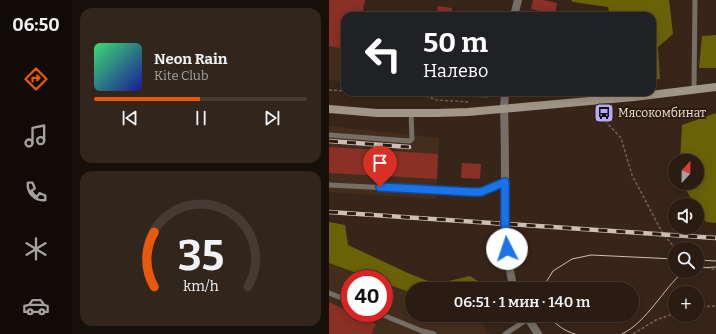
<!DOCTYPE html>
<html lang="ru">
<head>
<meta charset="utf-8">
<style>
  body { margin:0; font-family:Bitter,serif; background:#32251c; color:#f1f3f6; height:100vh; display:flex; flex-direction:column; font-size:15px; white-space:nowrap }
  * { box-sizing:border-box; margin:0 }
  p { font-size:13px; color:#a5a1a0 }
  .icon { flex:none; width:22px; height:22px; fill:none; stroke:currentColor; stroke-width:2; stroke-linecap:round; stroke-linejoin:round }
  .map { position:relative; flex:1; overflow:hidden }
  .side { display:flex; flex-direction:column; gap:8px; padding:8px; background:#170f0a; width:257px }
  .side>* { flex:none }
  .banner { position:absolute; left:12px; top:12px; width:315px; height:84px; border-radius:12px; box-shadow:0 2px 10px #0003,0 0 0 1px #463a33; background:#202124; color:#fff; overflow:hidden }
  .needle { width:26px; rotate:22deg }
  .buttons { position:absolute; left:339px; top:154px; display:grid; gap:8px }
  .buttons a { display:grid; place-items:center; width:36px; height:36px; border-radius:50%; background:#2a1c13; box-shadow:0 2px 10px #0003,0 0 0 1px #463a33; font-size:20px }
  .speed { position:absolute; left:12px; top:270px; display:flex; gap:8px; font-size:20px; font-weight:700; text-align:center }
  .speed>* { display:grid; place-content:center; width:52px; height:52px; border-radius:50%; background:#2a1c13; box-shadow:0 2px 10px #0003,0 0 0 1px #463a33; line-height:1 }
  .speed .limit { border:6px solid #d22; background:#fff; color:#111 }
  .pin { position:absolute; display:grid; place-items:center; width:34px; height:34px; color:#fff; margin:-41px -17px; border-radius:50% 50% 50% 0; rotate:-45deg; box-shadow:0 0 4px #0007 }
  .pin .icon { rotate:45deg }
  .me { position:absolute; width:44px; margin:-22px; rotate:356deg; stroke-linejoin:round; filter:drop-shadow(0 0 3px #0008) }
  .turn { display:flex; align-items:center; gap:14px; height:84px; padding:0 16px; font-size:18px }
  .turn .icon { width:52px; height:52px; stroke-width:2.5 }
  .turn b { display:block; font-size:28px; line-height:34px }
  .side .tile { flex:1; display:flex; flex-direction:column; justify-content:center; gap:6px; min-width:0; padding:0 14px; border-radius:12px; background:#32251c }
  .side .dial { align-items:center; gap:0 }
  .dial svg { height:104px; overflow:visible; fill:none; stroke:#463a33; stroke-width:7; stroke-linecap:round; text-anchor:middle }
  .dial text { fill:#f1f3f6; stroke:none }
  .song { display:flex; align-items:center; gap:12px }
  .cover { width:48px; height:48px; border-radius:6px; background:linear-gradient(135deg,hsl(140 70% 55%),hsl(240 70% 35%)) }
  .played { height:4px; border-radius:2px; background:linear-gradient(90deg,#ea580c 50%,#463a33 50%) }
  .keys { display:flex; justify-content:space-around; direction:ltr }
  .trip { position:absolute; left:76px; top:282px; width:234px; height:40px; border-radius:20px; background:#2a1c13; box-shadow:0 2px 10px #0003,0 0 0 1px #463a33; font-weight:600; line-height:40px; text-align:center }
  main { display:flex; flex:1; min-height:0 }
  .dock { display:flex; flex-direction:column; width:72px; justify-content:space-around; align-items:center; background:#110b08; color:#a5a1a0 }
  .dock .icon { width:28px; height:28px }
  .dock .active { color:#ea580c }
  .dock b { font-size:18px; color:#f1f3f6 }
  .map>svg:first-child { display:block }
  .built { fill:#442d1d }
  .green { fill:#514c18 }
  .forest { fill:#6a6207 }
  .building { fill:#8a3025 }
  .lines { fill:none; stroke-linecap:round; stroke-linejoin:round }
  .path { stroke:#746359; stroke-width:1.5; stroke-dasharray:3 2; stroke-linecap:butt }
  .service { stroke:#756f66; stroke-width:5 }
  .minor { stroke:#756f66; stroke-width:8 }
  .tertiary { stroke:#756f66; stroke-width:8 }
  .secondary { stroke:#a09687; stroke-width:8 }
  .tram { stroke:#cdbfb7; stroke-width:1 }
  .rail-casing { stroke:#cdbfb7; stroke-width:4.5 }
  .rail { stroke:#2d1b0f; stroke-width:3; stroke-dasharray:9; stroke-linecap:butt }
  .route-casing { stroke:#114b97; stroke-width:10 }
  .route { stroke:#1a73e8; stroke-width:7 }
  .labels { text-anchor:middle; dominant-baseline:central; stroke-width:4; stroke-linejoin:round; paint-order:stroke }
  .poi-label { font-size:12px; fill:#eee1d9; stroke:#2d1b0f; text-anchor:start }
</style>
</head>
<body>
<main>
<nav class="dock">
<b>06:50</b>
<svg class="icon active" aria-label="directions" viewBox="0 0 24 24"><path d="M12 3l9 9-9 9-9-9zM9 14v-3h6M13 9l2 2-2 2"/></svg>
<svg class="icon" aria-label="music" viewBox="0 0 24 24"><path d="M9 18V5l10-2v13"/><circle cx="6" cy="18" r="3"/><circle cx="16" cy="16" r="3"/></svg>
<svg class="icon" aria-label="phone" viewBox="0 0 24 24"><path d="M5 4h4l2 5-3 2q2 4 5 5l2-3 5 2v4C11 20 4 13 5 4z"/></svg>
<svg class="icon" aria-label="climate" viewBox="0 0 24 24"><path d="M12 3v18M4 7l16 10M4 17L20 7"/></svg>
<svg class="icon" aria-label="car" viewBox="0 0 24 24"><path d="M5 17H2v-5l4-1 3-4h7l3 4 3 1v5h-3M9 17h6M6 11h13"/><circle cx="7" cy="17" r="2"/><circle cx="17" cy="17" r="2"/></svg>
</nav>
<section class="side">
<div class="tile">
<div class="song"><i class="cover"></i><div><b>Neon Rain</b><p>Kite Club</p></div></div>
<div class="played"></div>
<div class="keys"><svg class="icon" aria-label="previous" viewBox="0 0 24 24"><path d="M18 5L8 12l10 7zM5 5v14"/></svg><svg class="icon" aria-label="pause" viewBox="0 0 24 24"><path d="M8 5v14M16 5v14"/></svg><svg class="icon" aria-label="next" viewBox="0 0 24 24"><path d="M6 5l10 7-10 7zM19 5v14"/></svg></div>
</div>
<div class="tile dial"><svg viewBox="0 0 100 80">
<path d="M14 69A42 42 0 1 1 86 69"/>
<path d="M14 69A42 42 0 0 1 14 27" stroke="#ea580c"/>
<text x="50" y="56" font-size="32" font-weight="700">35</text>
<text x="50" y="72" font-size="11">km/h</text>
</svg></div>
</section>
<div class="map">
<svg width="387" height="334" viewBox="0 0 387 334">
  <rect width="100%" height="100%" fill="#382519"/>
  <!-- built -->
  <path class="built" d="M0,0h36l-3,16h-17v66l-16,-2z
    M0,126l110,12 -3,61 -107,-7z
    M0,263l44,16h-23v34h34v-30l28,10v22h60l7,3 11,16h-161z"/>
  <!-- green -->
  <path class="green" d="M146,92h14l-1,6 -14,-1z"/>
  <!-- forest -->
  <path class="forest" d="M242,0h98l4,34 -15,13 2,32 -8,1v-64h-42l-2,-9 -35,-5z
    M387,35v33h-17l3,-32z
    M387,113v110l-10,-1 -9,-14v-3h-2l-13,-22h15v-22h-17l2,-36z
    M0,222l16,3 3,20 62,29 26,10 34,-8 12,8 -2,5h-68v4l-28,-10v-4h-11l-44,-16z"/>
  <!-- building -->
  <path class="building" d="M0,0h36l-3,16h-17v33l-16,-3z
    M204,0h10l14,3 -2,12 -24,-6z
    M109,6l14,2 -1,8 -14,-2z
    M0,147l109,7 -1,25 -108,-6z
    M133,163l19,1 -1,15 -19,-1z
    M0,302l21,10v1h3l23,11 -5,10h-42z"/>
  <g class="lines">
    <!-- path -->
    <path class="path" d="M0,90l16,1
      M22,92l75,4 11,4 33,2
      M266,110l26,28 11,37 31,59 13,15
      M368,265l19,5
      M368,307l19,-1
      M304,334l23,-14 19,-7"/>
    <!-- service -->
    <path class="service" d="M365,89l1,-89
      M0,135l81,6 2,-2 -1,-26
      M0,185l143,7 9,-1 24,-9
      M0,293l21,8
      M49,313l44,18 12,3
      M176,334l23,-15"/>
    <!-- minor -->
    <path class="minor" d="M185,16l4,-16
      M175,110l1,-18"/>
    <!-- tertiary -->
    <path class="tertiary" d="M175,110c1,25 1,50 1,76 0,35 0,69 9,103
      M197,315l12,19"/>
    <!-- secondary -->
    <path class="secondary" d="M0,109l48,4h60l31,-1 166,-15 82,-10"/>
    <!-- tram -->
    <path class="tram" d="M368,260l19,1
      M368,268l19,-1
      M215,289l1,-5 8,-13 19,-12 19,-4 84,4
      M219,315c7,9 16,16 27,19
      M293,334c25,-12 41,-45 62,-63"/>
    <defs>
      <path id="rail" d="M0,141l80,6
        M0,212l387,26"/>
    </defs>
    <!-- rail casing -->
    <use href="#rail" class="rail-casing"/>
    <!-- rail -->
    <use href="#rail" class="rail"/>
  </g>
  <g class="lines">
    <defs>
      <path id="route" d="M51,187l92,5h9l24,-10v42l2,25"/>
    </defs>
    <!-- route casing -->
    <use href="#route" class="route-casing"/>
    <!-- route -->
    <use href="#route" class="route"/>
  </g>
  <!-- icons -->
  <defs>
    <symbol id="bus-square" viewBox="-11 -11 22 22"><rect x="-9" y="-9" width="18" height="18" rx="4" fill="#b7abf8" stroke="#2d1b0f"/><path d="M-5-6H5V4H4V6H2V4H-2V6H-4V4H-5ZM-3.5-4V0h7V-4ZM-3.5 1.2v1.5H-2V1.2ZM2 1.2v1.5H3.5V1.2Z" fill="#111"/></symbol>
  </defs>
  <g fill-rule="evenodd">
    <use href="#bus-square" x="264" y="102" width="22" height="22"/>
  </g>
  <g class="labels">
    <!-- poi labels -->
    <g class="poi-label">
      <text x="289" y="113">Мясокомбинат</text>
    </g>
  </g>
</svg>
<div class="buttons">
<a><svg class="needle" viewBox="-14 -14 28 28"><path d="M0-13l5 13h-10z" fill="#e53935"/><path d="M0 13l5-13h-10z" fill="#a5a1a0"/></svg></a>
<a><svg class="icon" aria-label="sound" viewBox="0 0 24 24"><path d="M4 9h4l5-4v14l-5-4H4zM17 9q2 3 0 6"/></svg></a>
<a><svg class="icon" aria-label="search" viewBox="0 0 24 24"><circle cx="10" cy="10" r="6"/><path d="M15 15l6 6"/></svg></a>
<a>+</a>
</div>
<div class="speed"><div class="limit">40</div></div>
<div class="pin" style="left:51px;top:187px;background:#d93025"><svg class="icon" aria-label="arrive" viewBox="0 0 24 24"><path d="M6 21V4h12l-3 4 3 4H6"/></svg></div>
<svg class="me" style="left:178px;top:249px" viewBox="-20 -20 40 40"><circle r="19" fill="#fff"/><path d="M0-13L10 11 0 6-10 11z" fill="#1a73e8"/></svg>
<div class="trip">06:51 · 1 мин · 140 m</div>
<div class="banner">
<div class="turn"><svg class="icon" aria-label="left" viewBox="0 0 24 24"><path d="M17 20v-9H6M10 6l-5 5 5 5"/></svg><div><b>50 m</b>Налево</div></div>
</div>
</div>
</main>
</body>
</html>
